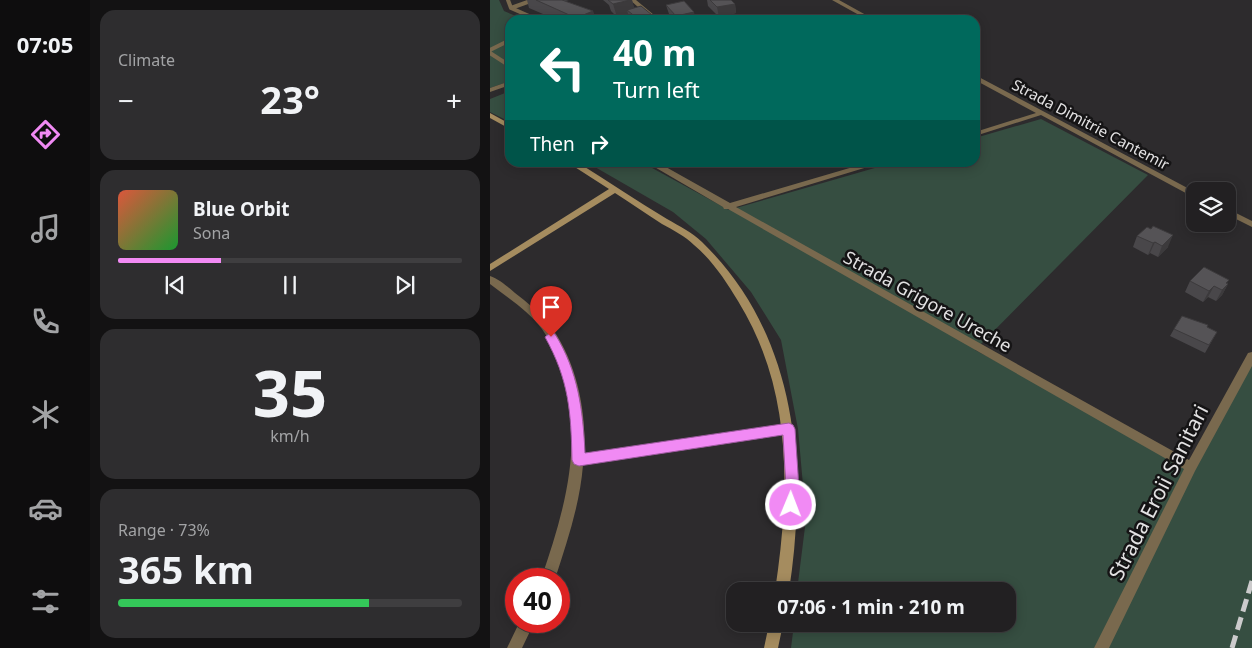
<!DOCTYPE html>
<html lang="en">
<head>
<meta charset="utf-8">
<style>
  body { margin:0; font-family:"Noto Sans",sans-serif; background:#2e2d2f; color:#f1f3f6; height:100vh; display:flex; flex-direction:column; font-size:19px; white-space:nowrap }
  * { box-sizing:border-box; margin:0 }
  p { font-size:16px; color:#a2a3a5 }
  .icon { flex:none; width:28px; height:28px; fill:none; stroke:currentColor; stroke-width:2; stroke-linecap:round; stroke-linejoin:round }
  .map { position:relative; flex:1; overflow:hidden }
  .drawer { display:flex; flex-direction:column; gap:10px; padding:10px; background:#131213; width:400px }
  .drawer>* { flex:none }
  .guide { position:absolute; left:15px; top:15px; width:475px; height:152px; border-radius:15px; box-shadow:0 2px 12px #0003,0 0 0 1px #3f3e40; background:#00695c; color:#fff; overflow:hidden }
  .tools { position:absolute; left:696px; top:182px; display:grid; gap:10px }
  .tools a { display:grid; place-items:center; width:50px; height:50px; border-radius:10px; background:#222022; box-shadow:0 2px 12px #0003,0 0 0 1px #3f3e40; font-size:25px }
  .speed { position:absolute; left:15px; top:568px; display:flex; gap:10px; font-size:25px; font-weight:700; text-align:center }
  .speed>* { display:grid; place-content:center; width:65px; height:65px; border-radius:50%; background:#222022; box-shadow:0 2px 12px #0003,0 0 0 1px #3f3e40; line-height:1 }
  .speed .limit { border:8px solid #d22; background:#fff; color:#111 }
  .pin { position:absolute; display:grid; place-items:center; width:42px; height:42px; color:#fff; margin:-51px -21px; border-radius:50% 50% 50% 0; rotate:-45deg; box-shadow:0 0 5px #0007 }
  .pin .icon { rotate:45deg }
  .me { position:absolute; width:55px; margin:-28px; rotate:1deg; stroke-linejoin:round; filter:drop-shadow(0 0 4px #0008) }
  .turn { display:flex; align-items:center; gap:18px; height:105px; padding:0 25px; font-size:22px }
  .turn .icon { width:65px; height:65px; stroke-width:2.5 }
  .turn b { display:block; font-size:35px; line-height:42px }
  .then { display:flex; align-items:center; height:48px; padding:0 25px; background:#0003; gap:10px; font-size:19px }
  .big { font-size:38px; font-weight:700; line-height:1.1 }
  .drawer .tile { flex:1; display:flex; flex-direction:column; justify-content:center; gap:8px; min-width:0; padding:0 18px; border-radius:15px; background:#2e2d2f }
  .drawer .dial { align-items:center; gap:0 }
  .dial b { font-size:65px; line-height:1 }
  .song { display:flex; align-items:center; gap:15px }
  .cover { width:60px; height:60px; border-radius:8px; background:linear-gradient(135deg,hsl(10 70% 55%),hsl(130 70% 35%)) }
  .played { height:5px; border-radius:2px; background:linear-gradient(90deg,#f18af4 30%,#3f3e40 30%) }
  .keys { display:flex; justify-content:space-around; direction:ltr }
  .heat { display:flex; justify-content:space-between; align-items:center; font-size:28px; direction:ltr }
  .charge { height:8px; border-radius:4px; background:linear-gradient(90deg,#34c759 73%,#3f3e40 0) }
  .trip { position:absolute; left:236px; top:582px; width:290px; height:50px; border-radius:15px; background:#222022; box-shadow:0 2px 12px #0003,0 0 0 1px #3f3e40; font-weight:700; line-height:50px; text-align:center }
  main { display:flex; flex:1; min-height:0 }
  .tabs { display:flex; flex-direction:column; width:90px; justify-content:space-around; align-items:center; background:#0e0d0e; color:#a2a3a5 }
  .tabs .icon { width:35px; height:35px }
  .tabs .selected { color:#f18af4 }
  .tabs b { font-size:22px; color:#f1f3f6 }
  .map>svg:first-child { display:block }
  .green { fill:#364e41 }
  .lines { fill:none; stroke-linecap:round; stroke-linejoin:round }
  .lane { stroke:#79694e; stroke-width:4 }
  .street { fill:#79694e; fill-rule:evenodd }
  .secondary { fill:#a58c5f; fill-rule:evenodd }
  .rail { stroke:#cccbcc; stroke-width:5; stroke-dasharray:13 6; stroke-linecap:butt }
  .wall { fill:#49474a }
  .shaded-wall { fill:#3c3a3c }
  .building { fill:#555356; stroke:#3c3a3c }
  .route { fill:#f18af4; stroke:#9d5a9f }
  .labels { text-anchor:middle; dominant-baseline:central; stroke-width:5; stroke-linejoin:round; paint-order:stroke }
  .far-street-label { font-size:15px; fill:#e3e2e3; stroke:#151415 }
  .street-label { font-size:18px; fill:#e3e2e3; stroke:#151415 }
  .near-street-label { font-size:21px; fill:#e3e2e3; stroke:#151415 }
</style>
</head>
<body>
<main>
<nav class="tabs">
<b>07:05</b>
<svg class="icon selected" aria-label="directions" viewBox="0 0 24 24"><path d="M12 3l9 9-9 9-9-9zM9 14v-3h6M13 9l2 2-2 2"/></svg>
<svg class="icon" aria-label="music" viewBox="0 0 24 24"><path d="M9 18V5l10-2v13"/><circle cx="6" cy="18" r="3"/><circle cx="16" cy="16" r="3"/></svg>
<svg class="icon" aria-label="phone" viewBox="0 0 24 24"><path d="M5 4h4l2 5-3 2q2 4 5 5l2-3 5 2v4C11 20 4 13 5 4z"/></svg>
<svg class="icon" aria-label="climate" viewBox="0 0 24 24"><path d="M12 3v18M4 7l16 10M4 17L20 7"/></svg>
<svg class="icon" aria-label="car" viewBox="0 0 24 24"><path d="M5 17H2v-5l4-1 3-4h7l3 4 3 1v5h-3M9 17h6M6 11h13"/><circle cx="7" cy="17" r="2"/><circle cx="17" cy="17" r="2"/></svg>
<svg class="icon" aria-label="filters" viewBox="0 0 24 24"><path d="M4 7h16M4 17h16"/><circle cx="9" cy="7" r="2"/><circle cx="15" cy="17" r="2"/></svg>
</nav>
<section class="drawer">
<div class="tile"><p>Climate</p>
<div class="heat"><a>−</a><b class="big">23°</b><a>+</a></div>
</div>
<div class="tile">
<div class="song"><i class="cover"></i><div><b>Blue Orbit</b><p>Sona</p></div></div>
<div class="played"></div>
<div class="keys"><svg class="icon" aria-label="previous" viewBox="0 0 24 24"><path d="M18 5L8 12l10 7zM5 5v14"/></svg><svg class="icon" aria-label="pause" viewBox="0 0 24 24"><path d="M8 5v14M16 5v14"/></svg><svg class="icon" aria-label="next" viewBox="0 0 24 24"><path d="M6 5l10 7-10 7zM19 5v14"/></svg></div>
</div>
<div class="tile dial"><b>35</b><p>km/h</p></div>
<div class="tile"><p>Range · 73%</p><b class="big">365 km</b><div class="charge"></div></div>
</section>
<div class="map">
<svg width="762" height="648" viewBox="0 0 762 648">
  <rect width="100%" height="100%" fill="#2d2b2d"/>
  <!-- green -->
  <path class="green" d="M0,0h9l5,11 21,9h-15v61l-20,7z
    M20,91v31l-20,-10v-13z
    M551,119l107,56 -173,175 220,118 57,-107v287h-461l3,-24h214v-33h-211l9,-72 -8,-90 -17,-89 -30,-48 -45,-53 -33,-27 -85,-49h55l86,47 163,-47 83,-1v-24z"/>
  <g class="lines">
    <!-- lane -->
    <path class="lane" d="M18,0l3,8 27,12
      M21,8l22,-8
      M131,20l15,-5
      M0,50l20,-10
      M0,53l20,13"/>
    <!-- street -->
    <path class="street" d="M140,0h6l24,20h-7z
      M342,0h7l36,20h-7z
      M485,75l220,117v6l-154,-83 -66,21v-4l61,-19 -61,-33z
      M20,81v4l-20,7v-4z
      M156,162h11l73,41 140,-41h14l-148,45 453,253 59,-107 4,-1v14l-57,105 -86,177h-15l90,-179 -456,-260h-4l-1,-2z
      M738,209l24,12v6l-24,-12z
      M0,276c9,3 18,11 25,17 12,9 24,19 34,31 27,35 38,87 35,130l205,-30 4,2 2,3 -2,3 -210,33c-3,39 -16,77 -28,114h-14c23,-66 42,-133 23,-202 -5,-17 -12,-34 -22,-48 -14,-19 -34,-31 -52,-45z
      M30,621h15l-13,27h-15z"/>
    <!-- secondary -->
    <path class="secondary" d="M0,113l20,11v5l-20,-11z
      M77,162h10c31,19 60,39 90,57 12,7 25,13 35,23 95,92 106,225 87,349h-14c15,-100 18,-201 -37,-290 -12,-20 -26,-41 -44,-56 -9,-9 -21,-15 -32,-21 -16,-10 -31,-21 -47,-31l-125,78v-7l119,-75z
      M279,624h14l-5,24h-14z"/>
    <!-- rail -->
    <path class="rail" d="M742,648l20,-67"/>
  </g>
  <!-- wall -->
  <path class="wall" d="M37,0h42l-4,1 28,10 2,9h-38l-28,-12z
    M113,0h29l2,8 23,12h-27l-2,-6 -11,3 -6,-6 -2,-6z
    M217,0h24l4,4 1,9 -17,4 -11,-11z
    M176,5l30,15h-22l-5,-6z
    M647,236l31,11 -10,10 -8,-4 -2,2 -15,-8z
    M700,281l37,2 1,1 -6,11 -6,6 -8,-4 -5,5 -18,-10z
    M717,327l10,5 -12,21 -35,-17 4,-7z"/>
  <!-- shaded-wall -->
  <path class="shaded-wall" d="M140,0h2l3,12 -8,-2 1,4 -11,3 -4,-13z
    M245,4l1,9 -17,4 -2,-10z
    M103,11l2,9h-19v-2z
    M204,12l2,8h-19l-1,-4z
    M683,235l-5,12 -10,10 4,-11z
    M665,242l-5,11 -2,2 5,-12z
    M739,280l-5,8 4,-4 -6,11 -6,6 10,-18z
    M724,286l-6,11 -5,5 6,-11z"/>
  <!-- building -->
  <path class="building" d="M46,0h26l31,11 -17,7z
    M118,0h22l-17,4z
    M220,0h21l4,4 -18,3z
    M194,1l10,11 -18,4 -10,-11z
    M151,6l16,13 -28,1 8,-2 -10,-8z
    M110,18l4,2h-8z
    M663,226l20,9 -11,11 -7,-4 -2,1 -16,-7 10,-9 4,2z
    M714,267l25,13 -3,3 2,1 -6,6 -8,-4 -5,5 -19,-10z
    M692,316l26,9 -1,2 10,5 -8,13 -35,-16z"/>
  <!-- route -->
  <path class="route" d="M61,332l4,2c23,37 28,76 30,119l204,-30 4,2 2,4 4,59 -3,22 -5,2 -5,-2 -2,-5 2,-17 -3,-53 -204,31 -5,-2 -2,-4c-1,-48 -3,-80 -27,-123z"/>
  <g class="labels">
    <!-- far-street labels -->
    <g class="far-street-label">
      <text transform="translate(601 124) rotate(28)">Strada Dimitrie Cantemir</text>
    </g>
    <!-- street labels -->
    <g class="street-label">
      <text transform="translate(438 301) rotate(29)">Strada Grigore Ureche</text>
    </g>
    <!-- near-street labels -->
    <g class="near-street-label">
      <text transform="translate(668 492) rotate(-63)">Strada Eroii Sanitari</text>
    </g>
  </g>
</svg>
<div class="tools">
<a><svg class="icon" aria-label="layers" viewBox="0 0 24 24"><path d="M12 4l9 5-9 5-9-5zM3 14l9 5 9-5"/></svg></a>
</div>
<div class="speed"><div class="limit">40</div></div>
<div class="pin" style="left:61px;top:337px;background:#d93025"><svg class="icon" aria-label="arrive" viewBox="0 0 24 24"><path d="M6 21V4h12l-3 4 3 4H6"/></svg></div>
<svg class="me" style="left:301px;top:505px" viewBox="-20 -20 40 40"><circle r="17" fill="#f18af4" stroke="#fff" stroke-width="3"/><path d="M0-11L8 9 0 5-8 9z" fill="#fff"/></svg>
<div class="trip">07:06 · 1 min · 210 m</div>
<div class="guide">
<div class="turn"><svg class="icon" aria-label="left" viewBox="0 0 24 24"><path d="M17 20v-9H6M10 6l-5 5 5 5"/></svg><div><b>40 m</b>Turn left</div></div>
<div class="then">Then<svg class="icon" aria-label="right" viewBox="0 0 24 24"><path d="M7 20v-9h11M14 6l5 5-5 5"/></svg></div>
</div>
</div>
</main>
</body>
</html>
